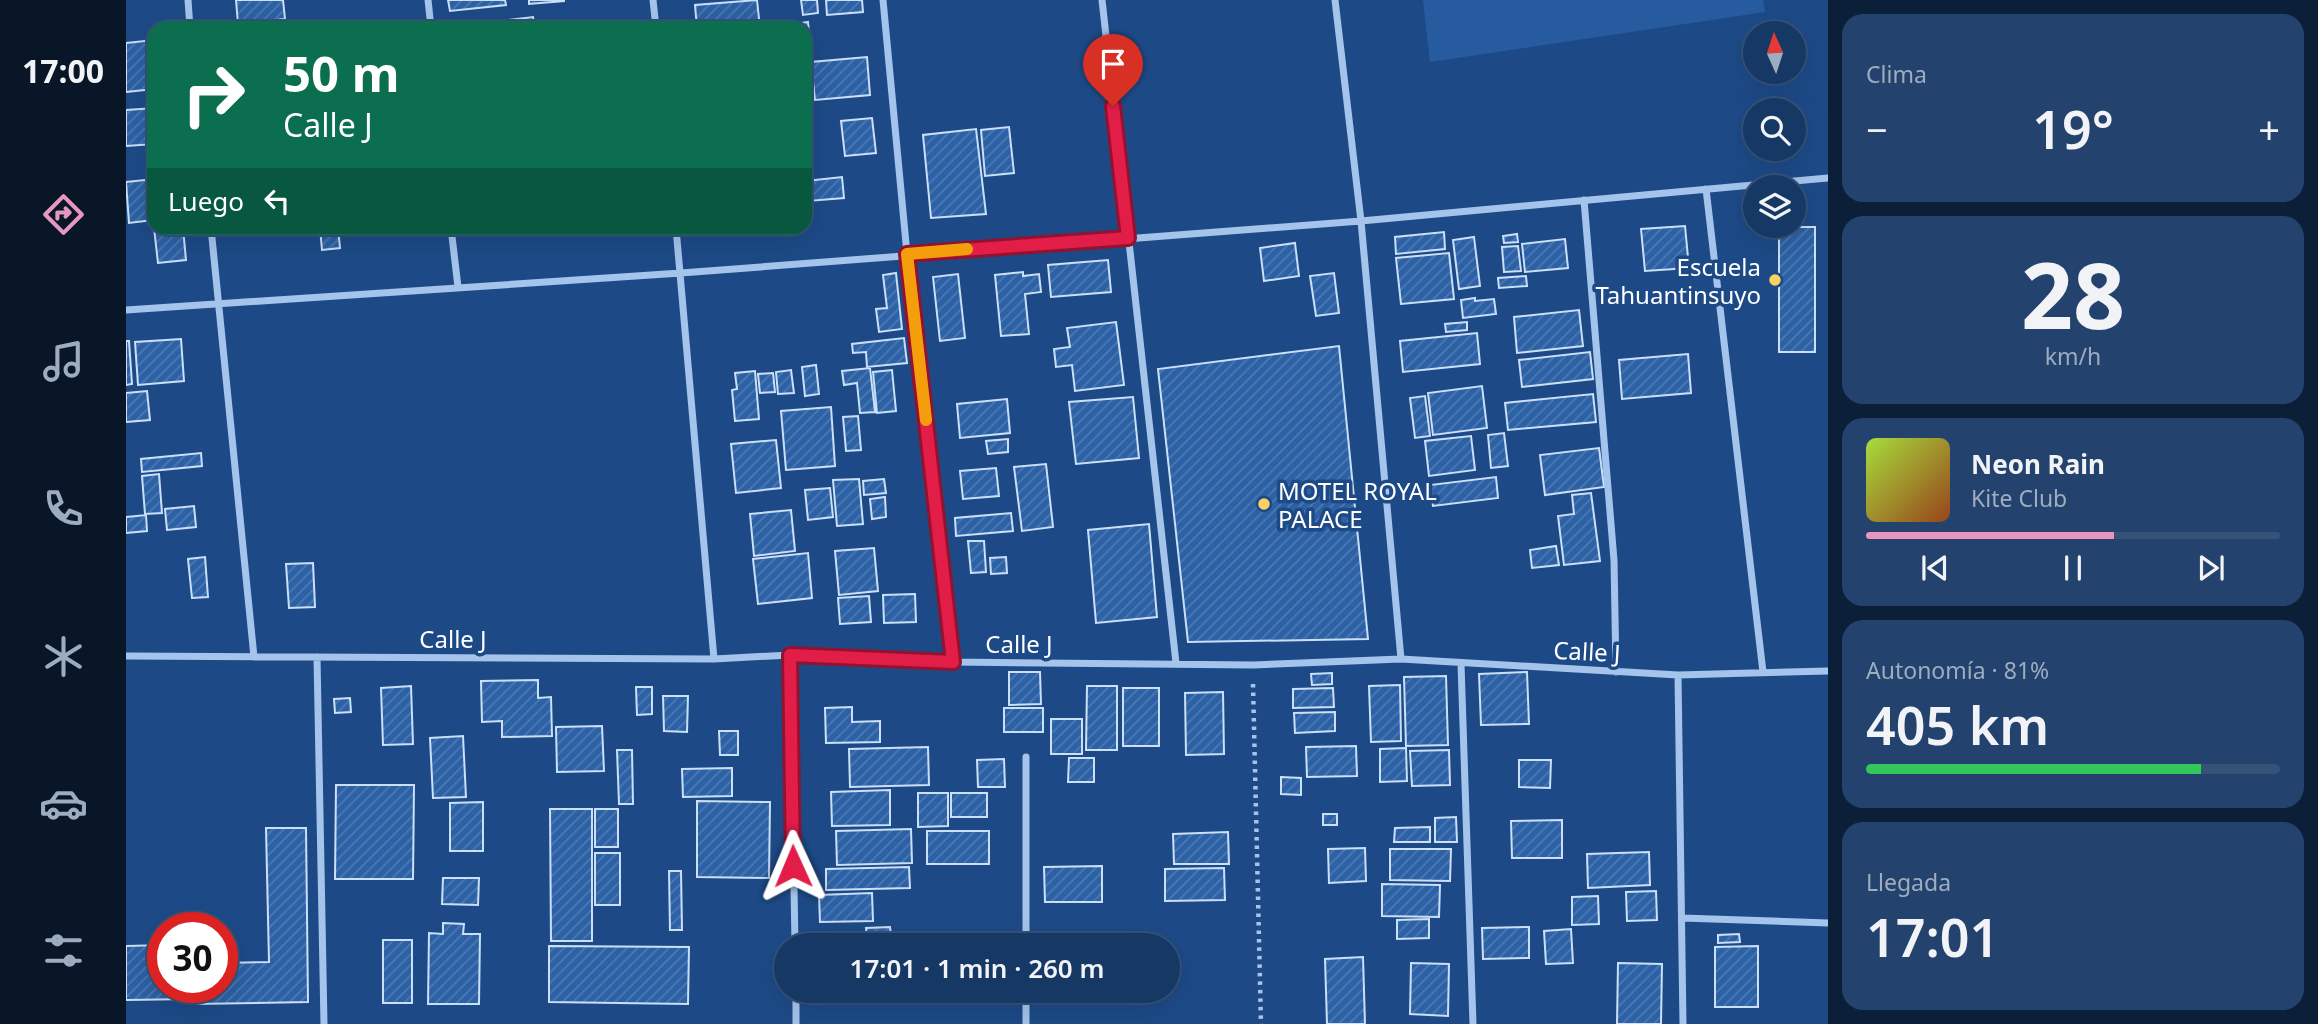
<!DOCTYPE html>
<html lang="es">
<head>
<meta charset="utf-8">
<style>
  body { margin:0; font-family:"Noto Sans",sans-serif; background:#23436e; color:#f1f3f6; height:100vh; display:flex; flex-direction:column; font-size:26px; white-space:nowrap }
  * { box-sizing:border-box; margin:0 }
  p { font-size:23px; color:#9eacbf }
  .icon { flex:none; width:38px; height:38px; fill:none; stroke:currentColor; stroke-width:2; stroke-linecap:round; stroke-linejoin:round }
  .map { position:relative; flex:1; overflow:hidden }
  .sheet { display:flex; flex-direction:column; gap:14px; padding:14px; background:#0c1f38; width:490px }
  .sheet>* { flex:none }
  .top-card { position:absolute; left:21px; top:21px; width:665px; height:214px; border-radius:21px; box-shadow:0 7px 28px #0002,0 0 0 2px #355279; background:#0b6e4f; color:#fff; overflow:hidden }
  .needle { width:46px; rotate:357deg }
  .tools { position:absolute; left:1617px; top:21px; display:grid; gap:14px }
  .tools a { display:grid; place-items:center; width:63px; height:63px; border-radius:50%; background:#163865; box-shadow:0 7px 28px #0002,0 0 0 2px #355279; font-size:35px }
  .speed { position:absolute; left:21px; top:912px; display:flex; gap:14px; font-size:35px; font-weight:700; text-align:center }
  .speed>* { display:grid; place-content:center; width:91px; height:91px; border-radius:50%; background:#163865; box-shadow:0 7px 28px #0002,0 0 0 2px #355279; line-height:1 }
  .speed .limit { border:10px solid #d22; background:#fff; color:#111 }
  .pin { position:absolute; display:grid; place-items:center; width:60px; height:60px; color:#fff; margin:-72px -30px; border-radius:50% 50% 50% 0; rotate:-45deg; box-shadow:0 0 7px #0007 }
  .pin .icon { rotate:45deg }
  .me { position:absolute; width:77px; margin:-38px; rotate:359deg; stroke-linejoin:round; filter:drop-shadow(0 0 5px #0008) }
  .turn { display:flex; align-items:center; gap:24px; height:147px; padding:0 21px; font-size:32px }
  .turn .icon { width:91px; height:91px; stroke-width:2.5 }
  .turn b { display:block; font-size:49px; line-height:60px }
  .then { display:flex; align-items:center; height:66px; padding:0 21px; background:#0003; gap:14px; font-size:26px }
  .big { font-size:52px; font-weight:600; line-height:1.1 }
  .sheet .card { flex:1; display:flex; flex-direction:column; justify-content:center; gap:10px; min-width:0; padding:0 24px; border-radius:21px; background:#23436e }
  .sheet .dial { align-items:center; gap:0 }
  .dial b { font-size:91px; line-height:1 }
  .song { display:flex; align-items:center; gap:21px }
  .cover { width:84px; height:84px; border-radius:10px; background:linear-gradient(135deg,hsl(80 70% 55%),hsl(20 70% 35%)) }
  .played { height:7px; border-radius:4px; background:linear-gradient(90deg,#e797bd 60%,#355279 60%) }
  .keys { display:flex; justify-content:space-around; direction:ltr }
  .heat { display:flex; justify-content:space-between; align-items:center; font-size:38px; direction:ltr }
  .charge { height:10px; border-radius:5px; background:linear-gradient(90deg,#34c759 81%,#355279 0) }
  .trip { position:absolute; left:648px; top:933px; width:406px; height:70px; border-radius:35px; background:#163865; box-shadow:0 7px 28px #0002,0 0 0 2px #355279; font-weight:600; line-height:70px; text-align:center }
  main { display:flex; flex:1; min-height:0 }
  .tab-bar { display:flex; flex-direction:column; width:126px; justify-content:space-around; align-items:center; background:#091628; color:#9eacbf }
  .tab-bar .icon { width:49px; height:49px }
  .tab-bar .on { color:#e797bd }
  .tab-bar b { font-size:32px; color:#f1f3f6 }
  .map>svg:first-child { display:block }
  .pitch { fill:#265ba0 }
  .building { fill:url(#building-hatch); stroke:#cadff8; stroke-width:2 }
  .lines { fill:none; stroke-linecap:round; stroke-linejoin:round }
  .path { stroke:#a5c4eb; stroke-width:4.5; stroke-dasharray:3.5 5; stroke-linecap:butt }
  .street { stroke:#a5c4eb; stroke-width:7 }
  .route-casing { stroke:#92132f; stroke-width:18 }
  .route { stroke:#e11d48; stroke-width:12 }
  .slow { stroke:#f59e0b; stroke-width:12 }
  .poi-dot { fill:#fbd163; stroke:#1d4a87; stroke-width:2.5 }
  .labels { text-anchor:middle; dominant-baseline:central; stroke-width:7; stroke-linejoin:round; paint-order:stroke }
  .poi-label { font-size:24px; fill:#fff; stroke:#1d4a87; text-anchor:end }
  .street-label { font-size:24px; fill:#fff; stroke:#1d4a87 }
</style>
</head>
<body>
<main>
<nav class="tab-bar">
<b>17:00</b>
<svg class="icon on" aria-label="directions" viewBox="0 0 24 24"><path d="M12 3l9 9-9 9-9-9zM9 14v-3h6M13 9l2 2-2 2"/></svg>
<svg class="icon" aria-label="music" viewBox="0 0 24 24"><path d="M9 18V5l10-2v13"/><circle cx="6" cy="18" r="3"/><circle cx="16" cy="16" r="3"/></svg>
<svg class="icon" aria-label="phone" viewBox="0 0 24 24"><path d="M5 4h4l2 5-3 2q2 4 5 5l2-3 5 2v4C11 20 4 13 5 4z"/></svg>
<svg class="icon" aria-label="climate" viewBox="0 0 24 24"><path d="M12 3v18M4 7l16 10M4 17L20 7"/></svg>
<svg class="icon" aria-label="car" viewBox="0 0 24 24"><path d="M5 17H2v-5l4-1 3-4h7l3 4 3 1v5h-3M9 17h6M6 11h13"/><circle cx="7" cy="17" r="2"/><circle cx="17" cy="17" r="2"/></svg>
<svg class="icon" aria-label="filters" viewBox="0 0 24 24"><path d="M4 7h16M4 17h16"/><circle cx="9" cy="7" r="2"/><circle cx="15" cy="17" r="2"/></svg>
</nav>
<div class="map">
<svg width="1702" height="1024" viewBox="0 0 1702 1024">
  <defs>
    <pattern id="building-hatch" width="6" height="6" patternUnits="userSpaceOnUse" patternTransform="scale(1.75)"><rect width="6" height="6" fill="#2c61a5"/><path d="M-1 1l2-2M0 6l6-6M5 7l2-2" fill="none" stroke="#4c79b2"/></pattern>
  </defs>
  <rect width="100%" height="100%" fill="#1d4a87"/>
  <!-- pitch -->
  <path class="pitch" d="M1297,0h340l2,12 -335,50z"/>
  <!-- building -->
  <path class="building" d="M110,0h47l2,19 -47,5z
    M322,0h57l1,5 -56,6z
    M403,0h35v1l-35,3z
    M631,0l3,28h-63l-2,-23z
    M675,0h16l1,13 -15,2z
    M700,0h36l1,12 -36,3z
    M407,17l2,11h-27l-1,-8z
    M682,22l2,21 -5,1v-16h-11v-4z
    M28,40v49l-28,3v-49z
    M741,57l3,38 -55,5 -4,-38z
    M28,108v36l-28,2v-36z
    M746,118l4,35 -31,3 -4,-35z
    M883,127l5,46 -29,3 -4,-46z
    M850,129l10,85 -55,4 -8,-83z
    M716,177l2,21 -36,3 -2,-20z
    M28,179v45v-4l-25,3 -3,-41z
    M1559,226l4,42 -44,3 -4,-42z
    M1653,227h36v125h-36z
    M28,228h29l3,32 -28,3z
    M194,228h18l2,20 -18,2z
    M1318,232l1,17 -49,5 -1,-17z
    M1391,234l1,8 -14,1 -1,-7z
    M1348,237l6,49 -21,3 -6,-49z
    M1439,239l3,29 -43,4 -3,-28z
    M1169,243l4,33 -35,5 -4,-33z
    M1392,246l3,25 -17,1 -2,-25z
    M1323,253l5,46 -53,5 -5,-46z
    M982,260l3,32 -60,5 -3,-32z
    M897,272v4l16,-2 2,18 -16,2 4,40 -28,2 -6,-61z
    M770,273l6,56 -23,3 -3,-23 11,-1 -4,-33z
    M1208,273l5,40 -23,3 -6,-40z
    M832,274l7,64 -25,3 -7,-64z
    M1400,276l1,10 -28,2 -1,-10z
    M1349,298v3l19,-2 2,15 -33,4 -2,-18z
    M1453,310l4,36 -66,7 -3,-36z
    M990,322l8,63 -49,6 -3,-26 -16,2 -2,-18 16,-2 -3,-19z
    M1341,322v8l-21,2 -1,-8z
    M1351,333l3,31 -77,8 -3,-31z
    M778,338l3,25 -40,4 -1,-15 -13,1 -1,-9z
    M55,339l3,42 -46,4 -3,-43z
    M0,341h3l3,43 -6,1z
    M1213,346l29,293 -180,3 -30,-273z
    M1464,352l3,27 -71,8 -3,-27z
    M1562,354l3,39 -69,6 -3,-39z
    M690,365l3,29 -14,2 -3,-29z
    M744,368l5,44 -15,1 -3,-30 -13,2 -2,-14z
    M665,370l3,23 -16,1 -2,-22z
    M766,370l4,41 -19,2 -4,-41z
    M629,371l4,48 -24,2 -3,-31 5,-1 -2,-16z
    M647,373l2,19 -15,1 -2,-19z
    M1356,386l5,42 -54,7 -5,-42z
    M21,391l3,29 -24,2v-29z
    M1467,394l3,28 -88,8 -3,-27z
    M1299,396l5,40 -15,2 -5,-40z
    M1007,397l6,61 -63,6 -7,-62z
    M881,399l3,34 -50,5 -3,-34z
    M705,407l4,59 -49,4 -5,-59z
    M732,416l3,34 -15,1 -3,-34z
    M1378,433l4,33 -17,2 -3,-33z
    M1345,436l4,34 -46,6 -4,-35z
    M882,439v13l-20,2 -2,-13z
    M650,440l5,48 -45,5 -5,-49z
    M1473,448l5,39 -59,8 -5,-40z
    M75,453l1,13 -60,6 -1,-13z
    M920,464l7,63 -31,4 -8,-64z
    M870,468l3,28 -36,3 -3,-28z
    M33,474l3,39 -17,1 -3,-38z
    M1370,477l2,21 -65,8 -3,-21z
    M733,479l4,45 -26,2 -4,-46z
    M758,479l2,14 -22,2 -1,-14z
    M704,488l3,29 -25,3 -3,-30z
    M1465,493l9,68 -36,4 -6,-49 16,-2 -2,-19z
    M759,497l1,20 -14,2 -2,-20z
    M68,506l2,21 -29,3 -2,-21z
    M665,510l4,41 -41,5 -4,-42z
    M885,513l2,18 -57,5 -1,-18z
    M20,515l1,16 -21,2v-16z
    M1023,524l8,93 -61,6 -8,-93z
    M842,541h16l2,31 -15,1z
    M1430,546l3,19 -27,3 -2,-18z
    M748,548l4,43 -39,4 -4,-44z
    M682,553l4,45 -54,6 -5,-45z
    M79,557l3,40 -16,1 -4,-39z
    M880,557l1,16 -16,1 -1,-16z
    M187,563l2,44 -26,1 -3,-44z
    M789,594l1,28 -32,1 -1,-28z
    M743,596l2,26 -31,2 -2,-26z
    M883,672h31l1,32 -32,1z
    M1401,672l2,52 -48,1 -2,-51z
    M1206,673v11l-20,1 -1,-11z
    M1320,676l2,69 -42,1 -2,-69z
    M412,680v18l13,-1 1,39 -50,1v-16l-20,1 -1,-41z
    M1274,685l1,56 -30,1 -2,-56z
    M285,686l2,58 -30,1 -2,-57z
    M961,686h30v64h-31z
    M510,687h16v27l-15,1z
    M997,688h36v58h-36z
    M1207,688l1,19 -41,1v-19z
    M1097,692l1,62 -38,1 -1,-62z
    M537,696h25l-1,36 -23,-1z
    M224,698l1,14 -16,1 -1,-14z
    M726,707v15l28,-1v21l-54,1 -1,-35z
    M878,708h39v24h-39z
    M1209,712v19l-40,2 -1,-20z
    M925,719h31v35h-31z
    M476,726l2,45 -47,1 -1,-45z
    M593,731h19v24h-18z
    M337,736l3,61 -33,1 -3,-60z
    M1230,746l1,30 -50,1 -1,-30z
    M802,747l1,38 -79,2 -1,-38z
    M1280,748l1,33 -27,1v-33z
    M491,750h15l1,54h-14z
    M1323,750l1,35 -38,1 -2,-35z
    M943,758h25v24h-26z
    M878,759l1,28h-27l-1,-27z
    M1393,760h32l-1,28 -31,-1z
    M606,768v28l-49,1 -1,-28z
    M1155,777l20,1v17l-20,-1z
    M210,785h78l-1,94h-78z
    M764,790v35l-58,1 -1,-34z
    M792,793h30v33l-30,1z
    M825,793h36v24h-36z
    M571,801l73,1 -1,76 -72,-1z
    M357,802v49h-33v-48z
    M424,809h42v132h-41z
    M469,809h23v38h-23z
    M1197,814h14v11h-14z
    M1330,817l1,25h-22v-24z
    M1436,820v38h-50l-1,-37z
    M1304,827v15h-36l1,-14z
    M140,828h40l2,174 -113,2v-17h27v-24l47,-1z
    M785,829l1,34 -75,2 -1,-34z
    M801,831h62v33h-62z
    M1102,832l1,32h-55l-1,-30z
    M1239,848l1,33 -37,2 -1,-34z
    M1264,849h61l-1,32 -60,-1z
    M1523,852l1,33 -62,3 -1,-34z
    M469,853h25v52h-25z
    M976,866v36h-57l-1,-35z
    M783,867l1,21 -84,2v-21z
    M1098,868l1,32 -60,1v-32z
    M543,871h12l1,59h-12z
    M317,878h36l-1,27 -36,-1z
    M1256,884l58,1 -1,32 -57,-1z
    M1530,891l1,29 -30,1 -1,-29z
    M746,893l1,28 -53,1 -1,-27z
    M1472,896l1,28 -27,1v-28z
    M1303,919v19l-32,1v-19z
    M317,923l21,1 -1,10h17l-1,70h-51l1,-71 14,1z
    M764,927l1,8 -24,1 -1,-8z
    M1403,927v31l-46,1 -1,-31z
    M1445,929l2,34 -27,1 -2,-33z
    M1613,934l1,8 -22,1v-8z
    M257,940h29v63h-29z
    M752,942h25v3h-25z
    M37,945v42h28v12l-65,1v-54z
    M423,946l140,1 -1,57 -139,-2z
    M1632,946v61h-43v-60z
    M1237,957l2,67h-38l-2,-65z
    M1285,963l38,1 -1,52 -38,-2z
    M1492,963l44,1 -1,60h-44z
    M744,990h32v4l-32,1z"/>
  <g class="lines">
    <!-- path -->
    <path class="path" d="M1127,684l8,340"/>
    <!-- street -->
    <path class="street" d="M62,0l2,28
      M302,0l3,28
      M527,0l3,28
      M757,0l24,254 46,408
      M976,0l74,663
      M1209,0l26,221 40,438
      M1580,189l57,483
      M1458,200l30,360 2,112
      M85,228l43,429
      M325,228l7,59
      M550,228l38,431
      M0,310l555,-37 680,-52 467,-43
      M664,655l5,290
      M0,656l588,3 76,-4 163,7 300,3 148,-6 277,16 150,-4
      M191,657l7,367
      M1335,664l12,360
      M1552,675l5,349
      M1556,918l146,5
      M900,945v-188
      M670,990v34
      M900,1024v-34"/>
  </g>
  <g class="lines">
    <defs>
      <path id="route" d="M667,866l-3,-211 163,7 -46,-408 221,-16 -15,-132"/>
    </defs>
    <!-- route casing -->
    <use href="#route" class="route-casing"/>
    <!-- route -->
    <use href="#route" class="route"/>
    <!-- slow -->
    <path class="slow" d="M800,420l-19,-166 60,-5"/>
  </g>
  <!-- markers -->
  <g class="poi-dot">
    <circle cx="1649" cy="280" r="7"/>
    <circle cx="1138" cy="504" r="7"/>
  </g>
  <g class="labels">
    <!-- poi labels -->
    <g class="poi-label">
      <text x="1635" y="266">Escuela<tspan x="1635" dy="28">Tahuantinsuyo</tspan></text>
      <text x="1152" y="490" text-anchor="start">MOTEL ROYAL<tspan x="1152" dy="28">PALACE</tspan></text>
    </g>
    <!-- street labels -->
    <g class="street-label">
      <text x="327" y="638">Calle J</text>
      <text x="893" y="643">Calle J</text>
      <text transform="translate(1461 651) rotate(3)">Calle J</text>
    </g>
  </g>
</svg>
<div class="tools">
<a><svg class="needle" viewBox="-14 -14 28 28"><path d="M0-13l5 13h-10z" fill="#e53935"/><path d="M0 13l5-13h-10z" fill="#9eacbf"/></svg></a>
<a><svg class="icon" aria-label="search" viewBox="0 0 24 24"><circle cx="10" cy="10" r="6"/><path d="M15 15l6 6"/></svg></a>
<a><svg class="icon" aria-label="layers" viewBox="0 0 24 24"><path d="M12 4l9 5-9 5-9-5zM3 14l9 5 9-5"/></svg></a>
</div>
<div class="speed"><div class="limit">30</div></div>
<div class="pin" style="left:987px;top:106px;background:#d93025"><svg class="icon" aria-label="arrive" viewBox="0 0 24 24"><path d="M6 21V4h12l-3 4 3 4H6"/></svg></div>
<svg class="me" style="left:667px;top:866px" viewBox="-20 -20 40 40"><path d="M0-17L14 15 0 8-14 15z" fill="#e11d48" stroke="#fff" stroke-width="4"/></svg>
<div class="trip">17:01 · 1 min · 260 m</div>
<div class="top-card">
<div class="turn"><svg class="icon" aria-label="right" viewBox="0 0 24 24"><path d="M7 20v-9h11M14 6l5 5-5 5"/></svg><div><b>50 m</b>Calle J</div></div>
<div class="then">Luego<svg class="icon" aria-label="left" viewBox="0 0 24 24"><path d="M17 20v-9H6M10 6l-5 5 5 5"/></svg></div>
</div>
</div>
<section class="sheet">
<div class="card"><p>Clima</p>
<div class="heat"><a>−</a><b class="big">19°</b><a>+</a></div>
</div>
<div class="card dial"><b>28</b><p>km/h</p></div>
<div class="card">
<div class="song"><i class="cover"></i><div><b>Neon Rain</b><p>Kite Club</p></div></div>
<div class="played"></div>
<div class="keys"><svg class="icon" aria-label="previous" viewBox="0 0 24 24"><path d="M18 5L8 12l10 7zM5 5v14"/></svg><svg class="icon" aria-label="pause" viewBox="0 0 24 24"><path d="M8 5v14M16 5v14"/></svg><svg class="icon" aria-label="next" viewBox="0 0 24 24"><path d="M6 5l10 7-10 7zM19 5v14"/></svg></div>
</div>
<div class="card"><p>Autonomía · 81%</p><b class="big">405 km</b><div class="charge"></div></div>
<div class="card"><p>Llegada</p><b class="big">17:01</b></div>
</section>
</main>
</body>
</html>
